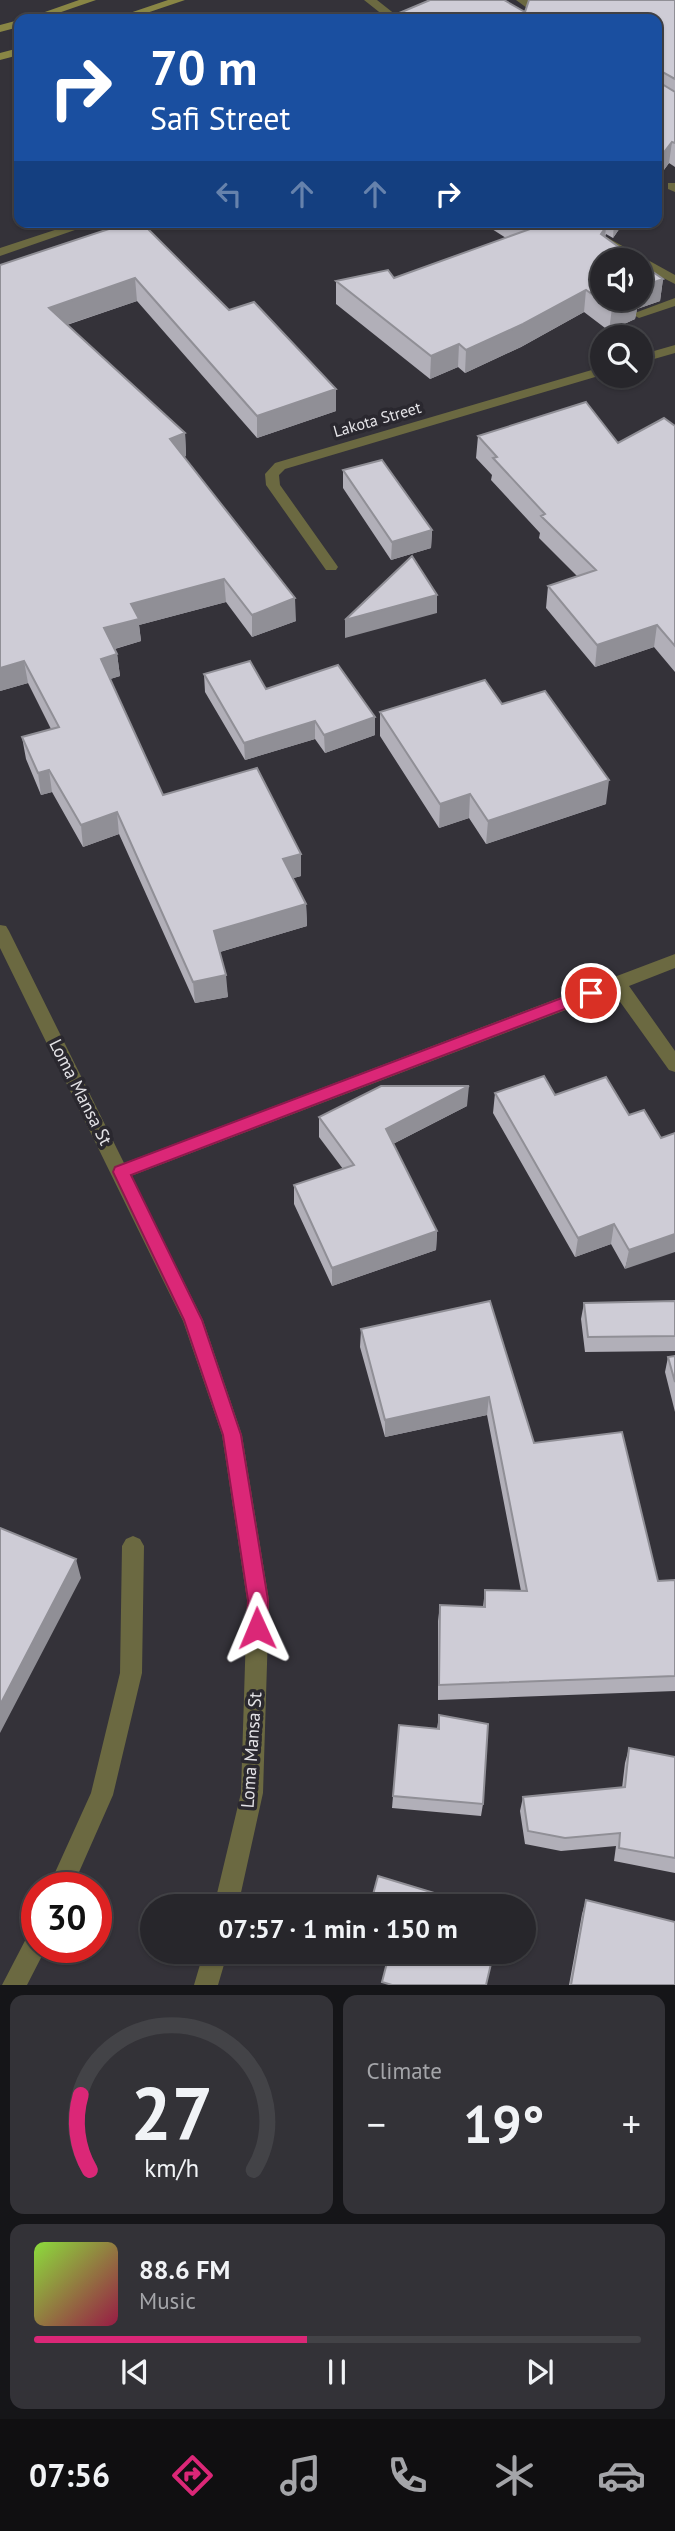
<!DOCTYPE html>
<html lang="en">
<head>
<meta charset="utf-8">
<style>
  body { margin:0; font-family:"PT Sans",sans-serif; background:#333237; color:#f1f3f6; height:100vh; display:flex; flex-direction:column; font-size:26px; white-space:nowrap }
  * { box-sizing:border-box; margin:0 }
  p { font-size:23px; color:#a4a5a9 }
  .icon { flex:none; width:38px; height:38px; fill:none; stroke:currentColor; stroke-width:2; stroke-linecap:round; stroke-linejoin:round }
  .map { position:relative; height:1985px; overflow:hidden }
  .panel { display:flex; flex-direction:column; gap:10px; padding:10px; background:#151518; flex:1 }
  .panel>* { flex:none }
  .hud { position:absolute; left:14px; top:14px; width:648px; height:214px; border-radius:14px; box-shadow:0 2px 5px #0004,0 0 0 2px #434347; background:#1a4fa0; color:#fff; overflow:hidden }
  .tools { position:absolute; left:590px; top:248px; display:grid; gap:14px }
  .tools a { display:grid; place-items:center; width:63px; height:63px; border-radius:50%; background:#27262b; box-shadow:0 2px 5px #0004,0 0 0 2px #434347; font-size:35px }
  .speed { position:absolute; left:21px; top:1872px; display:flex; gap:14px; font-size:35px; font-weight:700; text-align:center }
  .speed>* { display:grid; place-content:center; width:91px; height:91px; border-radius:50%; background:#27262b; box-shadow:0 2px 5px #0004,0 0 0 2px #434347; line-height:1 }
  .speed .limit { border:10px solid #d22; background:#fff; color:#111 }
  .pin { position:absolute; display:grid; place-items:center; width:60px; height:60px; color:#fff; margin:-30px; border:4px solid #fff; border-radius:50%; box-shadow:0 2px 7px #0007 }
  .me { position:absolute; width:77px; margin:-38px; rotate:359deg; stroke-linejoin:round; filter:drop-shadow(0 0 5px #0008) }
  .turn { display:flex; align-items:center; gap:24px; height:147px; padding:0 21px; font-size:32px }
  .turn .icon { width:91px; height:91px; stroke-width:2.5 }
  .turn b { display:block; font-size:49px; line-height:60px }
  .lanes { display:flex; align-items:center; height:66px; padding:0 21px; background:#0003; justify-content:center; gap:35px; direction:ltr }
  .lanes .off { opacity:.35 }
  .big { font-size:52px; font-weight:700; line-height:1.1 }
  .panel .tile { flex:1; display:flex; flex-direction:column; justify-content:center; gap:10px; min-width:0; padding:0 24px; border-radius:14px; background:#333237 }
  .panel .dial { align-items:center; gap:0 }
  .dial svg { height:182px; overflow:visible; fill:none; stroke:#434347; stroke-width:7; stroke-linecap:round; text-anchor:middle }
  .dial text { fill:#f1f3f6; stroke:none }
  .song { display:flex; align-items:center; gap:21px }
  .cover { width:84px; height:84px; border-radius:10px; background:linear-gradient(135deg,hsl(90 70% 55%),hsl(340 70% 35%)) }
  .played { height:7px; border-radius:4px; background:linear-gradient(90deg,#db2777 45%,#434347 45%) }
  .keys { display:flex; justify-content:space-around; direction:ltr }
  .heat { display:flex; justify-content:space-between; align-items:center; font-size:38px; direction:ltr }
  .panel .tiles { flex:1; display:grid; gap:10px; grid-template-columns:1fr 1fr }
  .tile:last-child { grid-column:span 2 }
  .trip { position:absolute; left:140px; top:1894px; width:396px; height:70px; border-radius:35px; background:#27262b; box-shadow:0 2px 5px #0004,0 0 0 2px #434347; font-weight:700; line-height:70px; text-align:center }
  .tab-bar { display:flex; height:112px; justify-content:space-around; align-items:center; background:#100f11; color:#a4a5a9 }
  .tab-bar .icon { width:49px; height:49px }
  .tab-bar .active { color:#db2777 }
  .tab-bar b { font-size:32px; color:#f1f3f6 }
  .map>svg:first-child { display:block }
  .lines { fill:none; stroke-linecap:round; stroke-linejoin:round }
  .service { fill:#6b6941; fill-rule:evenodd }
  .minor { fill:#6b6941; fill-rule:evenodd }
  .secondary { fill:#898645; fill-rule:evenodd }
  .wall { fill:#b1afb8 }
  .shaded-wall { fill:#908f96 }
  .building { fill:#ceccd6; stroke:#908f96; stroke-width:2 }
  .route { fill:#db2777; stroke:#8e194d; stroke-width:2 }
  .labels { text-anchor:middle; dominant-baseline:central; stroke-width:7; stroke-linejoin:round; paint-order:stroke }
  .far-street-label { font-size:16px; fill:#e4e3e7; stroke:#2a282f }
  .street-label { font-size:18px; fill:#e4e3e7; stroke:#2a282f }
</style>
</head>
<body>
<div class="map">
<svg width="675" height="1985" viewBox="0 0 675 1985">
  <rect width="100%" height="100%" fill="#343239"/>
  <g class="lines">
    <!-- service -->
    <path class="service" d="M364,0h13l24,19h-13z
      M516,0h13l26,19h-13z
      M668,183h7v9l-7,-3z
      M563,222h16l96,53v9l-35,-18v-5h-10z
      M675,298v8l-36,12 -7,-4z
      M133,1536l7,3 4,7 -2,127 -29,122 -41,93h-24l43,-95 29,-120 2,-127 4,-7z
      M37,1929v19h9l-19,37h-25l27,-52z"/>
    <!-- minor -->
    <path class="minor" d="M79,222h19l-98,34v-8z
      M675,345v8l-35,10v-8z
      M602,367v8l-317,94 -6,6 1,10 56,79 2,3 -2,3h-10l-60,-85 -1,-11 10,-11z
      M0,925l6,1 3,5 115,232 551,-209v14l-46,18 46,65v21l-6,-2 -56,-78 -482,184 72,144 39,115 27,165 -6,193 -25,113h-24l27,-113 6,-193 -25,-165 -39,-114 -183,-373z
      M204,1951h24l-10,34h-24z"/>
    <!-- secondary -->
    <path class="secondary" d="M79,0h17l-55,19h-16z
      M168,0h17l-56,19h-17z
      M19,20v7l-19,5v-7z
      M19,48v7l-19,5v-7z"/>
  </g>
  <!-- wall -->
  <path class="wall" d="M675,0v167l-6,-4 -11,15 -2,-2v-157l-131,-7z
    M130,222l99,88 107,79v22l-79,27 -120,-137 -70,24 118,108 1,23 -2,1 112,164 -44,16 -26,-35 -87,23 2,16 -26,8 2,5 3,22 -10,3 53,116 138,59v22l-8,2 13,26 1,22 -87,26 8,45 -33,6 -76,-169 -36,13 -31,-55 -11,3 -15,-36 -4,-22 29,-8 -23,-46 -28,8v-426z
    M481,222h143l-11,16 -7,-4 -1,3 58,42 -3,22 -23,8 -2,10 -26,12 -25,-19 -63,35 -56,26 -7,-6 -28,12 -94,-75v-23l58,-3 112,-40z
    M675,426v246l-21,-25 -59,20 -49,-59 2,-22 29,-10 -38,-38 1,-5 -49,-53 1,-5 -16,-17 2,-22 140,7z
    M343,470l89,60 -1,18 -40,12 -48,-72z
    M204,674l62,15 109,46 -50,18 -10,-14 -70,21 -40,-68z
    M502,704l104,100 -120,40 -17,-26 -30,10 -59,-92v-24z
    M495,1093l60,2 74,20 32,23 -36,131 -14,-25 -36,13 -82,-144z
    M467,1106l-74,38 44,87 -1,19 -104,36 -38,-82v-19l49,-16 -24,-32v-20z
    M490,1301l44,142 124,138 17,-1v111l-237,9v-79l2,-16 43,2 2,-17 36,1 -34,-176 -102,22 -25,-90 1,-18z
    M675,1301v50l-90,1 -4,-33 3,-16z
    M675,1356v56l-10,-40 3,-15z
    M439,1715l44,89 -2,12 -89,-8 7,-83 38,4z
    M629,1748l46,9v116l-61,-12 2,-15 -55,5 -36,-7 -5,-33 3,-14 99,-9 3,-25z
    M586,1900l89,85h-106l13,-71z"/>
  <!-- shaded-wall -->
  <path class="shaded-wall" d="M672,142l-3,21 -11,15 3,-22z
    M614,222h10l-11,16z
    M606,227l-2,22 -3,-15z
    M135,278l2,23 -86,29 -2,-22z
    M663,279l-3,22 -23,8 -2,10 -26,12 3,-23 19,-9h9v-12z
    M586,290l-2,22 -63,35 -56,26 1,-23z
    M459,344l-1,23 -28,12 1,-23z
    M336,389v22l-79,27v-22z
    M185,433l1,23 -14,6 -2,-23z
    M432,530l-1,18 -40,12 1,-18z
    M224,579l2,23 -87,23 2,16 -34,10 -3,-23 27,-24z
    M437,595v18l-92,25v-18z
    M295,598l1,23 -44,16v-22z
    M657,625l-3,22 -59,20 2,-22z
    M117,654l3,22 -16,5 -3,-22z
    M24,661l4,22 -28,8v-23z
    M375,717v18l-50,18 -1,-18z
    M315,721v18l-70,21 -1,-17z
    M49,770l3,22 -11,3 -3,-22z
    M609,780l-3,24 -120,40 2,-23z
    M470,794l-1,24 -30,10 1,-24z
    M117,812l2,22 -36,13 -2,-22z
    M301,854v22l-17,5 -1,-22z
    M306,904l1,22 -91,27 -2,-22z
    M226,975l2,22 -33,6 -2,-21z
    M469,1086l-2,20 -82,42 1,-19z
    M614,1224l-3,20 -36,13 3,-19z
    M437,1231l-1,19 -104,36v-18z
    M675,1234v18l-50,17 4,-19z
    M489,1397l-2,18 -102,22v-17z
    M76,1559l5,19 -81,155v-28z"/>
  <!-- building -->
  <path class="building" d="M430,0h74l21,12 4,-12h146v79l-18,-10v12l18,11v51l-3,-1 -11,14 -5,-3v-134h-271z
    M130,222h11l88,88 25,-8 82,87 -79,27 -122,-138 -86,30 136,125 -15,6 125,159 -43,17 -28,-36 -93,25 8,15 -35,9 13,26 -16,5 62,136 94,-27 44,86 -18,5 23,45 -92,27 12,44 -33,7 -76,-170 -36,13 -32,-55 -11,3 -16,-36 37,-10 -35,-66 -24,7v-403z
    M518,222h81l7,5 -5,7 37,27h-36v38h30l-20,9 -26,-18 -63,34 -57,26 -7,-6 -28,12 -95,-75 52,-11 6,8 136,-49z
    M640,263l23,16 -23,8z
    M586,402l32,41 46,-25 11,8v220l-18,-21 -60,20 -49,-59 48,-16 -55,-54 4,-2 -52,-56 4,-1 -19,-21z
    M382,460l50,70 -40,12 -49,-72z
    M412,556l25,39 -92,25z
    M250,661l16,28 72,-24 37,52 -51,18 -9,-14 -71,22 -40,-69z
    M485,680l17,24 43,-13 64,89 -121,41 -18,-27 -30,10 -60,-92z
    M544,1076l11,19 51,-18 23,38 15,-5 17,28 14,-5v101l-46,16 -15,-26 -36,14 -83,-145z
    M381,1086h88l-83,43 51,102 -105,37 -38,-83 60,-20 -35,-48z
    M490,1301l44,142 88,-11 36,149 17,-1v96l-236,9 1,-80 45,2v-17l42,1 -38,-194 -104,23 -24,-91z
    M675,1301v35l-87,1 -4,-34z
    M675,1356v26l-7,-25z
    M0,1528l76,31 -76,146z
    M439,1715l49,9 -5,80 -90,-8 6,-71 40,4z
    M629,1748l46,9v101l-56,-10 1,-15 -55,5 -37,-7 -5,-34 102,-10z
    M378,1876l99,30h-107z
    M586,1900l89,22v63h-104z
    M390,1951h104l-8,34h-94l-10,-3z"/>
  <!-- route -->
  <path class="route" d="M591,987l5,1 3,5 -3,4 -465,178 71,145 39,115 27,165 -1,28 -3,6 -7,3 -7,-3 -3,-6 1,-28 -25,-165 -39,-115 -71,-148 2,-5z"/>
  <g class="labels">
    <!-- far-street labels -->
    <g class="far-street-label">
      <text transform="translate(377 419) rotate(-16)">Lakota Street</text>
    </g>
    <!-- street labels -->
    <g class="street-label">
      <text transform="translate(81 1092) rotate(63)">Loma Mansa St</text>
      <text transform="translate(251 1750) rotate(-86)">Loma Mansa St</text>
    </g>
  </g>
</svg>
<div class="tools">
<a><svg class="icon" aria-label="sound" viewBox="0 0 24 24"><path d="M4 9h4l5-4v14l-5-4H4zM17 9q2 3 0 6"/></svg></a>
<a><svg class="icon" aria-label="search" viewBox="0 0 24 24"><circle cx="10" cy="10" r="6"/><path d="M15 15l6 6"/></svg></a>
</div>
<div class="speed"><div class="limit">30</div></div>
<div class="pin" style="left:591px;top:993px;background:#d93025"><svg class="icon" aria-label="arrive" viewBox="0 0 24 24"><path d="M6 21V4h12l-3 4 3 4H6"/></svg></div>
<svg class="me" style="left:257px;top:1628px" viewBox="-20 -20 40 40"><path d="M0-17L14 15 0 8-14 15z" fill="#db2777" stroke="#fff" stroke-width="4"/></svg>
<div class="trip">07:57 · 1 min · 150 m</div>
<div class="hud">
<div class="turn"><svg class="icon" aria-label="right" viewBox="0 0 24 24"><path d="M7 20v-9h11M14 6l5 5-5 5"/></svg><div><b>70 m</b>Safi Street</div></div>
<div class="lanes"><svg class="icon off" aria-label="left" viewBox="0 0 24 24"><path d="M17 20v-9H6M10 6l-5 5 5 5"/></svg><svg class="icon off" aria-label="ahead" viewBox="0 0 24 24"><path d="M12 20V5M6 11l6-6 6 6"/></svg><svg class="icon off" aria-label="ahead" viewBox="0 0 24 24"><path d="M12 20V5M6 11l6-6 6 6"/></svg><svg class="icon" aria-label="right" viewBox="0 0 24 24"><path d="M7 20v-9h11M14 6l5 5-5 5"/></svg></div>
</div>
</div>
<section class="panel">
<div class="tiles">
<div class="tile dial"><svg viewBox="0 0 100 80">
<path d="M14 69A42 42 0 1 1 86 69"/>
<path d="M14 69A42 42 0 0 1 10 36" stroke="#db2777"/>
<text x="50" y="56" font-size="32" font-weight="700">27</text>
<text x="50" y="72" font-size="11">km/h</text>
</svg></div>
<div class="tile"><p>Climate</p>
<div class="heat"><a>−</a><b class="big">19°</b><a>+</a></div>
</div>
<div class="tile">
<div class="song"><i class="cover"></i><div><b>88.6 FM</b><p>Music</p></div></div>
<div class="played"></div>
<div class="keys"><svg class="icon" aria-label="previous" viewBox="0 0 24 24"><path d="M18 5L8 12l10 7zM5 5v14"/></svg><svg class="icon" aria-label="pause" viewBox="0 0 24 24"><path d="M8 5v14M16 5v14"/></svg><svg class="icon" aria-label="next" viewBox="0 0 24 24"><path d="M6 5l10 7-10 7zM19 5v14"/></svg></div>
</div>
</div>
</section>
<nav class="tab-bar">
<b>07:56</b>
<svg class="icon active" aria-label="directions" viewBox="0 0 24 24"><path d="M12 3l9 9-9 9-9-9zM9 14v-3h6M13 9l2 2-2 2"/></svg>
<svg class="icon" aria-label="music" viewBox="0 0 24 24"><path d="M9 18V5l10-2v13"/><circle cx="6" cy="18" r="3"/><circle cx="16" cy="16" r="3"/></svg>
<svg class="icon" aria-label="phone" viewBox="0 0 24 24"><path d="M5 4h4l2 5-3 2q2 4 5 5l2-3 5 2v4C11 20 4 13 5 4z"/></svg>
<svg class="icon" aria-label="climate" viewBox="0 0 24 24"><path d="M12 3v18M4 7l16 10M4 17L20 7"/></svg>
<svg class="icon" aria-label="car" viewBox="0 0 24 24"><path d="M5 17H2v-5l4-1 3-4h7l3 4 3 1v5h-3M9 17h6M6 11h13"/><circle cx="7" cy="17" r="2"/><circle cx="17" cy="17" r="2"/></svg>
</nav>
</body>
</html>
